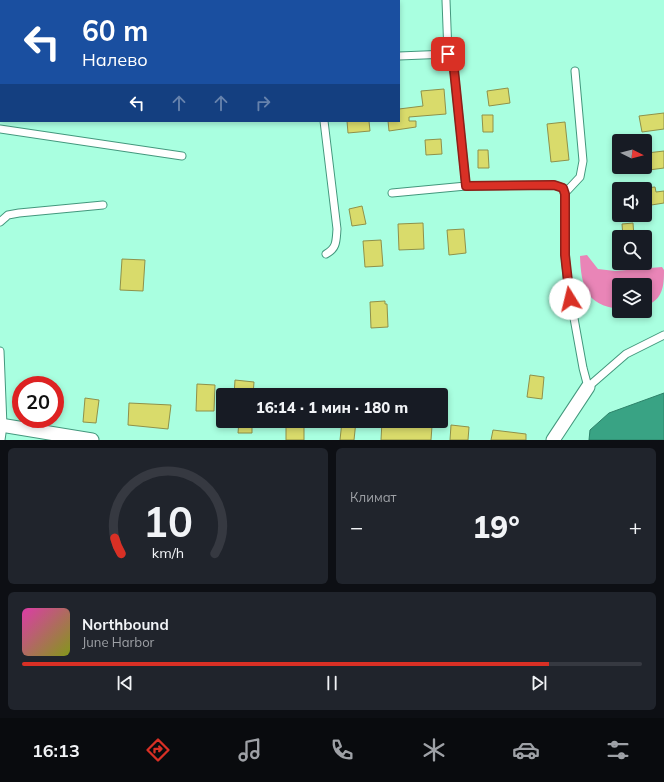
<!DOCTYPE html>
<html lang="ru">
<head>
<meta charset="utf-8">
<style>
  body { margin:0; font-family:Mulish,sans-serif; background:#20242c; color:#f1f3f6; height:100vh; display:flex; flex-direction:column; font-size:15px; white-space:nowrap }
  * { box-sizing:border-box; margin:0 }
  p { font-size:13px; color:#9ea1a6 }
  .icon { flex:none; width:22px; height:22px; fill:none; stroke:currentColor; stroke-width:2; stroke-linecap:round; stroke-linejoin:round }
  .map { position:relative; height:440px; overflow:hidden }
  .sheet { display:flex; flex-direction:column; gap:8px; padding:8px; background:#0d0f14; flex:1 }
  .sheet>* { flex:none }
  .hud { position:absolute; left:0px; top:0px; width:400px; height:122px; box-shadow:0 2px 6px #0003; background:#1a4fa0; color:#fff; overflow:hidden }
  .needle { width:26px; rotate:96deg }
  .fabs { position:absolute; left:612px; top:134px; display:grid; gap:8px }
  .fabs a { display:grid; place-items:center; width:40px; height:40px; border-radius:4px; background:#171b24; box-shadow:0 2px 6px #0003; font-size:20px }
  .speed { position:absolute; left:12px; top:376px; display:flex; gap:8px; font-size:20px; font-weight:700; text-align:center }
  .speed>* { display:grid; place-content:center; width:52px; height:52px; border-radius:50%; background:#171b24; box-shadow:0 2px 6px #0003; line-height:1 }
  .speed .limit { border:6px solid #d22; background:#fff; color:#111 }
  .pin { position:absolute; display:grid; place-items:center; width:34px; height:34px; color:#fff; margin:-17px; border-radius:8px; box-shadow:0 2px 6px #0006 }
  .me { position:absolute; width:44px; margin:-22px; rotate:351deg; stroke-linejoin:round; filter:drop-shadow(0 0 3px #0008) }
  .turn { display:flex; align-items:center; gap:14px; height:84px; padding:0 16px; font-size:18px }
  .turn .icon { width:52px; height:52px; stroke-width:2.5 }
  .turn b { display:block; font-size:28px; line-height:34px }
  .lanes { display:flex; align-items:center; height:38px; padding:0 16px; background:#0003; justify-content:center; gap:20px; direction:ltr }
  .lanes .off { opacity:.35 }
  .big { font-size:30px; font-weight:800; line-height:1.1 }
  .sheet .widget { flex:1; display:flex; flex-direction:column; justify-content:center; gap:6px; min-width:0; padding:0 14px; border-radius:6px; background:#20242c }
  .sheet .dial { align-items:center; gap:0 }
  .dial svg { height:104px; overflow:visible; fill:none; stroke:#363941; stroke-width:7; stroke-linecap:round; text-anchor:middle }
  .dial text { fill:#f1f3f6; stroke:none }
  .song { display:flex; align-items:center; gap:12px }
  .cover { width:48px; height:48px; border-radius:6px; background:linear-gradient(135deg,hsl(320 70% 55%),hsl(70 70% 35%)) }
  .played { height:4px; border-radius:2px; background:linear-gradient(90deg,#d93025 85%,#363941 85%) }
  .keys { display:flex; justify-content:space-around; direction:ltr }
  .heat { display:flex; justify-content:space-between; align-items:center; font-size:22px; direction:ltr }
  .sheet .tiles { flex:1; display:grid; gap:8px; grid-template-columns:1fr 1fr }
  .widget:last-child { grid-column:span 2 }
  .trip { position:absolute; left:216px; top:388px; width:232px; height:40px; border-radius:4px; background:#171b24; box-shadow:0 2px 6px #0003; font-weight:800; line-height:40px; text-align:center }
  .tab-bar { display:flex; height:64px; justify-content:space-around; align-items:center; background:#090b0e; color:#9ea1a6 }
  .tab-bar .icon { width:28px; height:28px }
  .tab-bar .active { color:#d93025 }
  .tab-bar b { font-size:18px; color:#f1f3f6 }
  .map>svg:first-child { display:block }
  .forest { fill:#e985b7 }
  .water { fill:#39a384; stroke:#2d8269 }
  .building { fill:#d9db6b; stroke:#8f914a }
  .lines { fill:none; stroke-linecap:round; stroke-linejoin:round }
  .service-casing { stroke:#43987d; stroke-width:9 }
  .minor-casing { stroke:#43987d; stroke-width:15 }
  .service { stroke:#fff; stroke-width:7 }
  .minor { stroke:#fff; stroke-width:13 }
  .route-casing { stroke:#8d1f18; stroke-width:10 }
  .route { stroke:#d93025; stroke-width:7 }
</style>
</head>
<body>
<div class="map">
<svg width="664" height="440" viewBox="0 0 664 440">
  <rect width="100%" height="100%" fill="#a9ffe0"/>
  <!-- forest -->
  <path class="forest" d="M587,255l11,14 17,2 47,-4 2,3c0,16 -1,30 -19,36v-21h-26v24c-33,-4 -38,-23 -39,-53z"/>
  <!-- water -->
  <path class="water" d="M664,393v47h-75l1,-10 19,-17z"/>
  <!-- building -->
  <path class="building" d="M508,88l2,15 -21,3 -2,-15z
    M444,89l2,25 -37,3v4h7v6l-27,4 -1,-10h11v-12l24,-3 -2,-15z
    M664,113v16l-22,3 -3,-16z
    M482,115h11v17h-10z
    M347,121h22l1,10 -22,2z
    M565,122l4,38 -18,2 -4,-38z
    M441,139l1,15 -16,1 -1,-15z
    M478,150h10l1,18h-11z
    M664,151v17l-15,2 -2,-17z
    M655,187l1,5 8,-1v12l-19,3v-18z
    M362,206l4,18 -14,2 -3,-17z
    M423,223l1,26 -25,1 -1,-26z
    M633,223l1,14h-11l-1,-13z
    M464,229l2,24 -17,2 -2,-25z
    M381,240l2,26 -18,1 -2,-26z
    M122,259l23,1 -2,31 -23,-1z
    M385,301v3h2l1,23 -17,1 -1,-26z
    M530,375l14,2 -2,22 -15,-2z
    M235,380l19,2 -1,13h-19z
    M197,384l18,1 -1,26h-18z
    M85,398l14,2 -3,23 -13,-1z
    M129,403l42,2 -3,24 -40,-4z
    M239,421h13v12h-14z
    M286,421h18v19h-18z
    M342,421h14l-2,19h-14z
    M382,421l50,5 -1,14h-50z
    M451,425l18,2 -1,13h-18z
    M493,430l33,4v6h-35z"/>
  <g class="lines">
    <defs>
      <path id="service" d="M446,0l2,54
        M399,56l49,-2 5,6 13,126
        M324,121l13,108c-1,12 0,19 -11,25
        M0,129l182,27
        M392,193l74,-7 88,-1 9,3 2,5v62l3,30 15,83 5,19 38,-33 38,-19
        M565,193l15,-16 3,-16 -8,-90
        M0,222l8,-7 11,-2 84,-8
        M0,351l3,75 -2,14"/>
      <path id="minor" d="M0,425l92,15
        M553,440l35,-53"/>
    </defs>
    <!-- service casing -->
    <use href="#service" class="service-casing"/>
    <!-- minor casing -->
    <use href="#minor" class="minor-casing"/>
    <!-- service -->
    <use href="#service" class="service"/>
    <!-- minor -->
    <use href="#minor" class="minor"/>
  </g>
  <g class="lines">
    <defs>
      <path id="route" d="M448,54l5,6 13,126 88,-1 9,3 2,6v61l5,44"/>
    </defs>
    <!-- route casing -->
    <use href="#route" class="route-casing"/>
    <!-- route -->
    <use href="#route" class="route"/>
  </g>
</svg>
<div class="fabs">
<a><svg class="needle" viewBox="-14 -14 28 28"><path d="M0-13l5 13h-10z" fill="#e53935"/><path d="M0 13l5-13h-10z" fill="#9ea1a6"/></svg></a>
<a><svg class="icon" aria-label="sound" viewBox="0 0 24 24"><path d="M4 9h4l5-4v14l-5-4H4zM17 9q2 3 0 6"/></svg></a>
<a><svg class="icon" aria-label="search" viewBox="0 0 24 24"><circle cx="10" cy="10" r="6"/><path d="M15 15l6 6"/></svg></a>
<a><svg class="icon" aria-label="layers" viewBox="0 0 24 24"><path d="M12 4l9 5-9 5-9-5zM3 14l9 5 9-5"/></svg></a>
</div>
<div class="speed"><div class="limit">20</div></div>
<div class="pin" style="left:448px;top:54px;background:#d93025"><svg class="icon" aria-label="arrive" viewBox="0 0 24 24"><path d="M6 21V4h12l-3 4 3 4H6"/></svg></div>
<svg class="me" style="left:570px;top:299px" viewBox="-20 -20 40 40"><circle r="19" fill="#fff"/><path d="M0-13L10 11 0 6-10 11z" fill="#d93025"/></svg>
<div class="trip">16:14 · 1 мин · 180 m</div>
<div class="hud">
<div class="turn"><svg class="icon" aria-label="left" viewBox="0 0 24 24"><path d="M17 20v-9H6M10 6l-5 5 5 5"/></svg><div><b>60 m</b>Налево</div></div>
<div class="lanes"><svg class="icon" aria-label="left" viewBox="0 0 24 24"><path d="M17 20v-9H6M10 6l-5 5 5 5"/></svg><svg class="icon off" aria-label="ahead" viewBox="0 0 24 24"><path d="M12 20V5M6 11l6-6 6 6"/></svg><svg class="icon off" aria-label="ahead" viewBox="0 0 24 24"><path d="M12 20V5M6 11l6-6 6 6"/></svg><svg class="icon off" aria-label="right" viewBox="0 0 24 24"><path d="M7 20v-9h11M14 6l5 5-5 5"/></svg></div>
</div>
</div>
<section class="sheet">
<div class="tiles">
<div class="widget dial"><svg viewBox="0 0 100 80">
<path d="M14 69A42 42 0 1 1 86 69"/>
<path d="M14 69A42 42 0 0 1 9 57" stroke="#d93025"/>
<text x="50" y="56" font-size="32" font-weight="700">10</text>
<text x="50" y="72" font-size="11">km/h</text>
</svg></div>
<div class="widget"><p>Климат</p>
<div class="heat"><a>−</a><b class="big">19°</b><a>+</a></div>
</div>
<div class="widget">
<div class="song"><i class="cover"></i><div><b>Northbound</b><p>June Harbor</p></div></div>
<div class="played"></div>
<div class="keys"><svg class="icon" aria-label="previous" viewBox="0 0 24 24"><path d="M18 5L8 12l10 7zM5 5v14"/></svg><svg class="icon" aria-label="pause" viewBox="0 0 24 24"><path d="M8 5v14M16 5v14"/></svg><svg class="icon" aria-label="next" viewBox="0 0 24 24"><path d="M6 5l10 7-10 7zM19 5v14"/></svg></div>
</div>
</div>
</section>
<nav class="tab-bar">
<b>16:13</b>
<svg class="icon active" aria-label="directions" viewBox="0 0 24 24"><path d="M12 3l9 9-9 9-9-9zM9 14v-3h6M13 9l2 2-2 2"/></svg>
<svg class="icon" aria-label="music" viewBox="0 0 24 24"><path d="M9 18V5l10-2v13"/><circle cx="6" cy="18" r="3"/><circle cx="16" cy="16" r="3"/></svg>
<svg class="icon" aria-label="phone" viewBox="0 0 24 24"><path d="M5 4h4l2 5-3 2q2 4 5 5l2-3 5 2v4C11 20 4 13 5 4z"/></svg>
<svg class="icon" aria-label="climate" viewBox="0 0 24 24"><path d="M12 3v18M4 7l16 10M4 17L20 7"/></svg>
<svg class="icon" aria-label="car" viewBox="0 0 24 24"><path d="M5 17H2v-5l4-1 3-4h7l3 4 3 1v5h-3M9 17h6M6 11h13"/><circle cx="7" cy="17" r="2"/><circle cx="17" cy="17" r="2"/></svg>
<svg class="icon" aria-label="filters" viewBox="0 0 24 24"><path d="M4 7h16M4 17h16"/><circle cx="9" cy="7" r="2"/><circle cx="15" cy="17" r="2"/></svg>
</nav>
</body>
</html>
